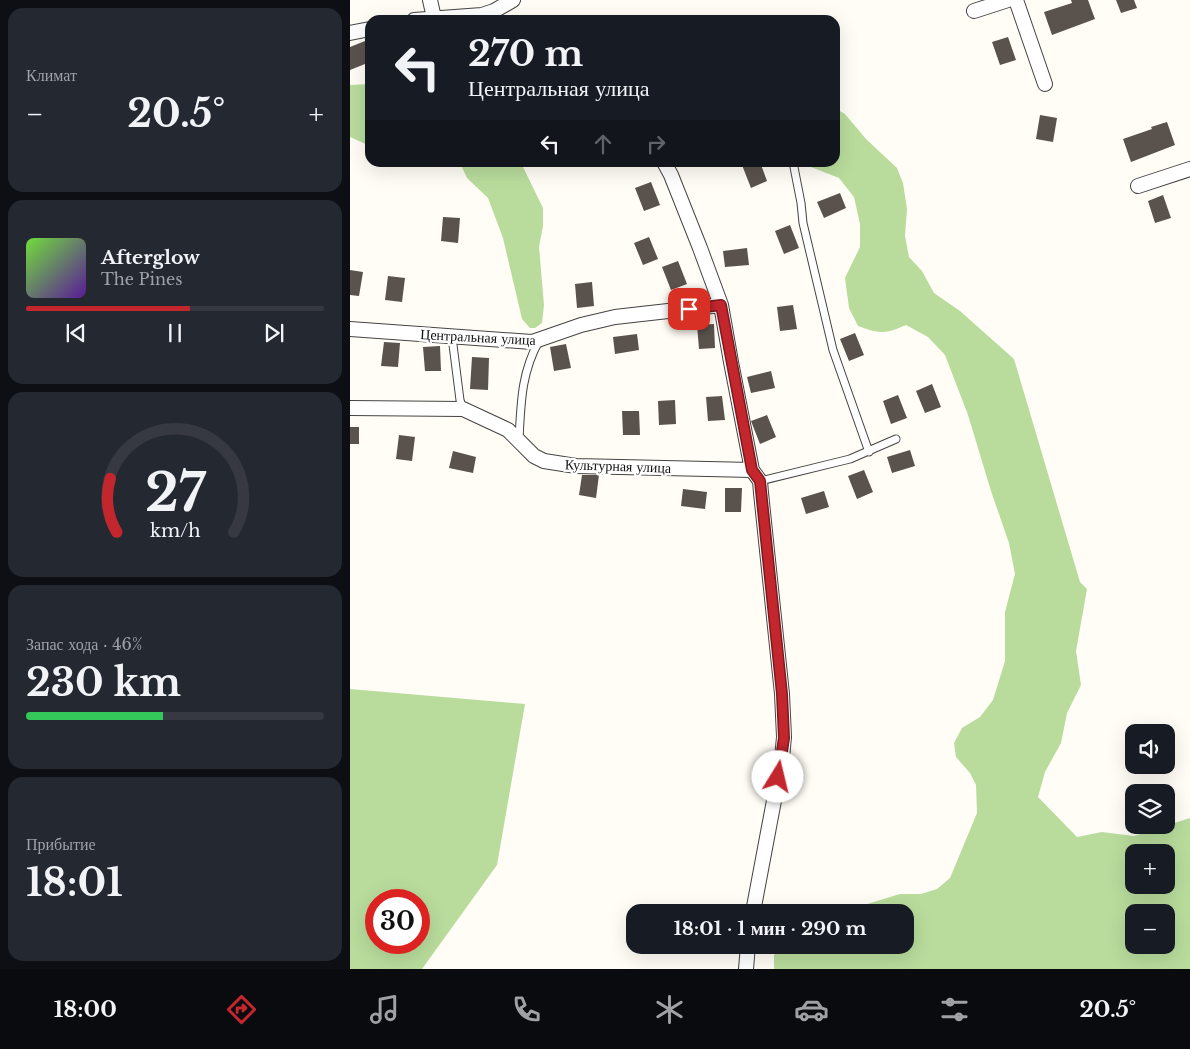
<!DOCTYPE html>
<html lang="ru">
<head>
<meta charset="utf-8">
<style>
  body { margin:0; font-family:"Libre Baskerville",serif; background:#242831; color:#f1f3f6; height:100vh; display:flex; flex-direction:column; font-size:19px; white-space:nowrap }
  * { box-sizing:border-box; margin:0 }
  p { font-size:16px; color:#9ea1a6 }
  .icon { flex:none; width:28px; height:28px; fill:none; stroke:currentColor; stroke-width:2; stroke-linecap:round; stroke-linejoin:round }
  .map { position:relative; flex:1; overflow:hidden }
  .panel { display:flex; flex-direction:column; gap:8px; padding:8px; background:#0d0f14; width:350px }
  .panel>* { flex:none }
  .hud { position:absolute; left:15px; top:15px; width:475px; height:152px; border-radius:15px; box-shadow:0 5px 20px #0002; background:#171b24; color:#f1f3f6; overflow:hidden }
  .buttons { position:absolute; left:775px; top:724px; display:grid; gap:10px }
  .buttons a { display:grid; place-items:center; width:50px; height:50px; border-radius:10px; background:#171b24; box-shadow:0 5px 20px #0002; font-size:25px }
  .speed { position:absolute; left:15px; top:889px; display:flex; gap:10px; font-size:25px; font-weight:700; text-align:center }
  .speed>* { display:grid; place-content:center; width:65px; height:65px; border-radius:50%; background:#171b24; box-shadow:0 5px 20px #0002; line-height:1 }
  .speed .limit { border:8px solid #d22; background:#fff; color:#111 }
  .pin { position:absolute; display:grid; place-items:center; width:42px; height:42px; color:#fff; margin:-21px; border-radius:10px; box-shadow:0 2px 8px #0006 }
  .me { position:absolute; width:55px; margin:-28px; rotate:9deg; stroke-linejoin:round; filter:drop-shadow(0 0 4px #0008) }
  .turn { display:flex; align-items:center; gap:18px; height:105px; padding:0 20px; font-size:22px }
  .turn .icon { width:65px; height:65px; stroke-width:2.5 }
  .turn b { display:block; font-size:35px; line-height:42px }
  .lanes { display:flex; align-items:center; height:48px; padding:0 20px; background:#0003; justify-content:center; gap:25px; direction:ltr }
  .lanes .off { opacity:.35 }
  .big { font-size:38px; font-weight:800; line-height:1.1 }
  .panel .widget { flex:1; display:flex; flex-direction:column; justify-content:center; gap:8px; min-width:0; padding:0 18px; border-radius:15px; background:#242831 }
  .panel .dial { align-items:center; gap:0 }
  .dial svg { height:130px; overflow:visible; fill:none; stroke:#363941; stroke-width:7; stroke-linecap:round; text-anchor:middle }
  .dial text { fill:#f1f3f6; stroke:none }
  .song { display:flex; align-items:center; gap:15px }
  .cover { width:60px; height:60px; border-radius:8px; background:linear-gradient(135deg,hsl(100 70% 55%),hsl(270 70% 35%)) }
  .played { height:5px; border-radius:2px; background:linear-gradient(90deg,#c4262e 55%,#363941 55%) }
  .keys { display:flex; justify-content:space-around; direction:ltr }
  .heat { display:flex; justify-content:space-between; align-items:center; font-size:28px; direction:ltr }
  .charge { height:8px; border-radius:4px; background:linear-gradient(90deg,#34c759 46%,#363941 0) }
  .trip { position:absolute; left:276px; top:904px; width:288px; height:50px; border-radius:15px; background:#171b24; box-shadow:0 5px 20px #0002; font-weight:800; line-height:50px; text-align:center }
  .menu { display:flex; height:80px; justify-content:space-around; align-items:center; background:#090b0e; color:#9ea1a6 }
  .menu .icon { width:35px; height:35px }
  .menu .on { color:#c4262e }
  .menu b { font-size:22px; color:#f1f3f6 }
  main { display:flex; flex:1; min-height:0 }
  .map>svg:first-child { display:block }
  .forest { fill:#b9dc9c; fill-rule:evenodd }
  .building { fill:#5a524d }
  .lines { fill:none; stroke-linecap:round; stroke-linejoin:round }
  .service-casing { stroke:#444; stroke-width:9 }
  .minor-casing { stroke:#444; stroke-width:16 }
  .service { stroke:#fff; stroke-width:7 }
  .minor { stroke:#fff; stroke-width:14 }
  .route-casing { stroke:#7f191e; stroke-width:12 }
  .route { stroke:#c4262e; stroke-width:9 }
  .labels { text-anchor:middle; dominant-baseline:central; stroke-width:5; stroke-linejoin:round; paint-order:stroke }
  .street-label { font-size:14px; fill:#111; stroke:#fff }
</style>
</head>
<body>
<main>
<section class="panel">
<div class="widget"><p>Климат</p>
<div class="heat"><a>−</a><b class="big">20.5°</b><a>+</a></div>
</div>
<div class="widget">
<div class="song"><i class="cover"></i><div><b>Afterglow</b><p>The Pines</p></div></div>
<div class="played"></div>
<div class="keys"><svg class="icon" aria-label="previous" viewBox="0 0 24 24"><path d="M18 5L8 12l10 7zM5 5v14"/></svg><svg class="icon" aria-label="pause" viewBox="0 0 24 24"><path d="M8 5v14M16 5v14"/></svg><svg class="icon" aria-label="next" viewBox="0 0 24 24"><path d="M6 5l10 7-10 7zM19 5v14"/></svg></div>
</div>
<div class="widget dial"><svg viewBox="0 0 100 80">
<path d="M14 69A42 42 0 1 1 86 69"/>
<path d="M14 69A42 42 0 0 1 10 36" stroke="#c4262e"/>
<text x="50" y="56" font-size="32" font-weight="700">27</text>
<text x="50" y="72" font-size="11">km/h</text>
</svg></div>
<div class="widget"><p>Запас хода · 46%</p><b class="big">230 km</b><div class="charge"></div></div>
<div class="widget"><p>Прибытие</p><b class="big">18:01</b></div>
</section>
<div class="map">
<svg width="840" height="969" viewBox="0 0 840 969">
  <rect width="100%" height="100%" fill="#fffdf5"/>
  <!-- forest -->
  <path class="forest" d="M20,84v62l-20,-9v-52z
    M485,108l10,6 21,25 31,29 6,15 4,26 -2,27 4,21 13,14 12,22 26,18 54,48 66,223 7,7 -11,62 5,34 -14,28 -6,30 -16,29 -7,25 39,40 25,-5 32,4 56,-18v151h-416v-14l10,-10h121v-33h-64l59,-18h21l16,-5 13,-11 27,-65 -1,-28 -6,-12 -14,-16 -2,-14 8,-15 18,-11 13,-17 12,-39v-49l10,-38 -6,-31 -18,-52 -23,-76 -23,-60 -17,-18 -22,-12c-20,9 -27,9 -48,1l-9,-18 -4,-30 15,-31v-23l-6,-27 -15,-19 -28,-11 -2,-4 26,-1zM784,852h32v33h-32zM784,912h32v33h-32z
    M110,163h61l22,45v18l-4,21 5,58 -2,18 -7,5h-5l-8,-9 -19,-81 -15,-40 -21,-20z
    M0,689l175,15 -28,161 -75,104h-72zM26,900h43v42h-43z"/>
  <!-- building -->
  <path class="building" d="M721,0h17l7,19 -43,16 -8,-23 28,-9z
    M766,0h18l3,8 -16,5z
    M658,37l8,23 -16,5 -8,-23z
    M20,39v23l-20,8v-23z
    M690,115l17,3 -4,24 -17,-3z
    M817,122l8,23 -44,17 -8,-23 29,-10 -1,-2z
    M399,162h11l7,19 -16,7 -9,-23z
    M301,182l9,23 -16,6 -9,-23z
    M490,193l6,15 -22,10 -7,-16z
    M813,195l8,23 -16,5 -7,-22z
    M93,217l17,1 -2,25 -17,-2z
    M440,225l9,23 -15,6 -9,-23z
    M299,237l9,22 -15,6 -9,-22z
    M397,248l2,17 -24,2 -2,-16z
    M328,261l9,23 -16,6 -9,-23z
    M0,270l13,2 -4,24 -9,-1z
    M38,276l17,2 -3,24 -17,-2z
    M242,282l2,24 -17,2 -2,-24z
    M443,305l4,24 -17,2 -3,-24z
    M364,324l1,24 -16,1 -2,-24z
    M505,333l9,22 -15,6 -9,-22z
    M287,334l2,16 -24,4 -2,-17z
    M34,342l16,1 -2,24 -17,-1z
    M216,344l5,24 -17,3 -4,-24z
    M90,346l1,25h-16l-2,-24z
    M122,357l17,1 -1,32 -18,-1z
    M421,371l4,17 -24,5 -4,-16z
    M582,384l9,23 -16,6 -9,-22z
    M548,395l9,23 -16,6 -8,-23z
    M372,396l3,24 -17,1 -2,-24z
    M325,400l1,24 -17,1 -1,-24z
    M272,411h17l1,24h-17z
    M417,415l9,22 -16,7 -9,-23z
    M0,427h9v17h-9z
    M49,435l16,2 -3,24 -16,-2z
    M560,450l5,16 -23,7 -5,-16z
    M103,451l23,6 -3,16 -24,-5z
    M514,470l9,22 -16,7 -9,-23z
    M232,475h17l-3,23 -17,-3z
    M375,488h17l-1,24h-16z
    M333,489l24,3 -2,17 -24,-3z
    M474,491l5,16 -23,7 -5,-16z"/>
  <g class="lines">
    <defs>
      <path id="service" d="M443,162l8,41 2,20 30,127 36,102
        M102,337l8,63 3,9
        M169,439c2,-35 2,-66 20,-98
        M410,481l90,-22 46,-20"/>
      <path id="minor" d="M80,0l4,18
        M666,0l29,84
        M624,11l34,-11
        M64,20l68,-5 12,-4 19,-11
        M0,33l20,-4
        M314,162l7,13 29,73 21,57 10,57 21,108 8,11 1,12 21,201 2,43 -2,21 -29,154
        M788,186l52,-17
        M0,329l182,13 49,-17 34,-8 106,-12
        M0,408l113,1 45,21 26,26 10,5 32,5 176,4
        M396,969l2,-24"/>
    </defs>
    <!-- service casing -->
    <use href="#service" class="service-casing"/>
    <!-- minor casing -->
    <use href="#minor" class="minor-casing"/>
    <!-- service -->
    <use href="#service" class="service"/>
    <!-- minor -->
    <use href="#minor" class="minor"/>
  </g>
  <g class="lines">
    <defs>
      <path id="route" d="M339,309l32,-4 31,165 8,11 22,213 2,44 -6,39"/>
    </defs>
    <!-- route casing -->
    <use href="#route" class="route-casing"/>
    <!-- route -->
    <use href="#route" class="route"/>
  </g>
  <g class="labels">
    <!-- street labels -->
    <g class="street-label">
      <text transform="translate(128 337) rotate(3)">Центральная улица</text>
      <text transform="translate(268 466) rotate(2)">Культурная улица</text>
    </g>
  </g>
</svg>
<div class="buttons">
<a><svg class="icon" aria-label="sound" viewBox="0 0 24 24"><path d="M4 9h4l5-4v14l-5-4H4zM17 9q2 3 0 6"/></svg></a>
<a><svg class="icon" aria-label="layers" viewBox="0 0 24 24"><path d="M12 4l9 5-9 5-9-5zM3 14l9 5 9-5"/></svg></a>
<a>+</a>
<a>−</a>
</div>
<div class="speed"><div class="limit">30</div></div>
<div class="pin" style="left:339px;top:309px;background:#d93025"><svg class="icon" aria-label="arrive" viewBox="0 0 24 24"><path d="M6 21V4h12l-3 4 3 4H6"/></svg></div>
<svg class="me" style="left:428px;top:777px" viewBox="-20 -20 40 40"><circle r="19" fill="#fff"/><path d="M0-13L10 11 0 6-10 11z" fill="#c4262e"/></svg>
<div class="trip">18:01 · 1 мин · 290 m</div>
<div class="hud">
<div class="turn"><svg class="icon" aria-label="left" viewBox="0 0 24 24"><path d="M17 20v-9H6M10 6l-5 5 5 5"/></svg><div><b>270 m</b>Центральная улица</div></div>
<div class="lanes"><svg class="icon" aria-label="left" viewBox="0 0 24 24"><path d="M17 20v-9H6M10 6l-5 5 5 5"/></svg><svg class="icon off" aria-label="ahead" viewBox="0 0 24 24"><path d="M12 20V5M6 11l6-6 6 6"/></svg><svg class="icon off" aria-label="right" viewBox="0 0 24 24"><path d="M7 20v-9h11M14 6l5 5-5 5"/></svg></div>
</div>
</div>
</main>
<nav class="menu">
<b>18:00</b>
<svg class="icon on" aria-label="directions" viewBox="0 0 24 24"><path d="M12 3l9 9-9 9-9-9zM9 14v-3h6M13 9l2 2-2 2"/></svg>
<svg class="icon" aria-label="music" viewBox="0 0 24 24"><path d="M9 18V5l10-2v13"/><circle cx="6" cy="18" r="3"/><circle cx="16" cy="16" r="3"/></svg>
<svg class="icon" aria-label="phone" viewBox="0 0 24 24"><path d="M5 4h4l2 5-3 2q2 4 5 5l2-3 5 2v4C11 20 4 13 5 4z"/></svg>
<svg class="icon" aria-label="climate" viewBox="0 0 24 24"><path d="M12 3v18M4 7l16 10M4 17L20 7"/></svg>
<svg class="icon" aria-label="car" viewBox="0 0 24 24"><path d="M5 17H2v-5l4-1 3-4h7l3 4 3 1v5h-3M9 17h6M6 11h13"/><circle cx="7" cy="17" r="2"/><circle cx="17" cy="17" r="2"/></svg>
<svg class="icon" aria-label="filters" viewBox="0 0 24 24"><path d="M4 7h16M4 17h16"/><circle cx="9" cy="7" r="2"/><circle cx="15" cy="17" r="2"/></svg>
<b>20.5°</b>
</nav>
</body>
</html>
